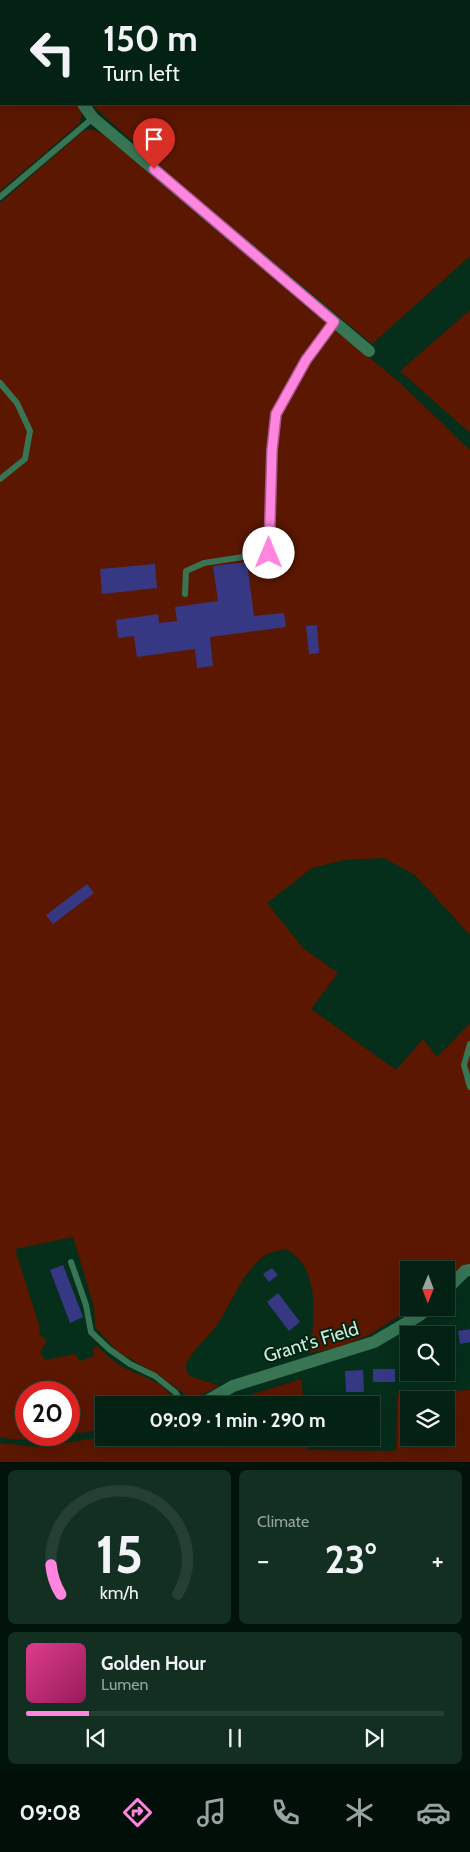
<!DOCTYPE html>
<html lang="en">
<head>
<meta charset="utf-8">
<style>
  body { margin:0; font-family:Cabin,sans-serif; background:#122f22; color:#f1f3f6; height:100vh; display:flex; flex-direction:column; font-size:19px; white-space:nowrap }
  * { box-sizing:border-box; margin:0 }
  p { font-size:16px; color:#97a4a0 }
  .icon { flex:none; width:28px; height:28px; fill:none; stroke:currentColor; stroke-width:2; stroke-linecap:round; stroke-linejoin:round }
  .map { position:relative; height:1462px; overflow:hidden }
  .panel { display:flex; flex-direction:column; gap:8px; padding:8px; background:#02130b; flex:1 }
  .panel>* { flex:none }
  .top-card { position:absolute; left:0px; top:0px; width:470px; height:105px; box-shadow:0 5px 20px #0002,0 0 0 1px #253f34; background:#042214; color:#f1f3f6; overflow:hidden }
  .needle { width:32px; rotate:181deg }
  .controls { position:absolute; left:400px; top:1261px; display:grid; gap:10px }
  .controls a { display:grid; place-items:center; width:55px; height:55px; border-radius:0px; background:#042214; box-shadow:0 5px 20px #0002,0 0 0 1px #253f34; font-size:25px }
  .speed { position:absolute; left:15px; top:1381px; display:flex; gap:10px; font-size:25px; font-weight:700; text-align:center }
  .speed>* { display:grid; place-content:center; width:65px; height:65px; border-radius:50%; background:#042214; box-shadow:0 5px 20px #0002,0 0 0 1px #253f34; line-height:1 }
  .speed .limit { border:8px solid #d22; background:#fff; color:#111 }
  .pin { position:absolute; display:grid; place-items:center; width:42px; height:42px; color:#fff; margin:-51px -21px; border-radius:50% 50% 50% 0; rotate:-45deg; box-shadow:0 0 5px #0007 }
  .pin .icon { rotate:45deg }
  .me { position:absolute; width:55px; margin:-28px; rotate:0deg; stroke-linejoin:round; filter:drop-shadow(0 0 4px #0008) }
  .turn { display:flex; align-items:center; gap:18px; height:105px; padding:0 20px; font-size:22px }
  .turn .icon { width:65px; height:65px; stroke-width:2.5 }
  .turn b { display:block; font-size:35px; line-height:42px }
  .big { font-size:38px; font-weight:800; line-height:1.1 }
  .panel .card { flex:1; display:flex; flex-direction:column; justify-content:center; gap:8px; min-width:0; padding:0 18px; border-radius:8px; background:#122f22 }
  .panel .dial { align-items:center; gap:0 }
  .dial svg { height:130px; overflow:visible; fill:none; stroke:#253f34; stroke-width:7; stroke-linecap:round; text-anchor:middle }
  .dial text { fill:#f1f3f6; stroke:none }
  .song { display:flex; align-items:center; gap:15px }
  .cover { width:60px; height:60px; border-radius:8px; background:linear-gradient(135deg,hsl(330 70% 55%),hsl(330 70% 35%)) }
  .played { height:5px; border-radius:2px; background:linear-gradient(90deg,#ff85de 15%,#253f34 15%) }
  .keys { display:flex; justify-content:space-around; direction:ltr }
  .heat { display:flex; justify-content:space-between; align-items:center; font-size:28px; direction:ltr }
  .panel .tiles { flex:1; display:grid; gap:8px; grid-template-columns:1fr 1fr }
  .card:last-child { grid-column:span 2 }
  .trip { position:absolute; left:95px; top:1396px; width:285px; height:50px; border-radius:0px; background:#042214; box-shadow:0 5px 20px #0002,0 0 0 1px #253f34; font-weight:800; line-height:50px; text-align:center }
  .dock { display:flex; height:80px; justify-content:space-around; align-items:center; background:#020e08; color:#97a4a0 }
  .dock .icon { width:35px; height:35px }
  .dock .selected { color:#ff85de }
  .dock b { font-size:22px; color:#f1f3f6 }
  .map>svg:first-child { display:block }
  .green { fill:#5b1700; fill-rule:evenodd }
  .building { fill:#373884 }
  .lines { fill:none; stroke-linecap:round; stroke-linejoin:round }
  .service { stroke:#377554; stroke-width:6 }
  .minor { stroke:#377554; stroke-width:12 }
  .route-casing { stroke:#a65690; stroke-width:12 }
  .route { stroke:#ff85de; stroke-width:9 }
  .labels { text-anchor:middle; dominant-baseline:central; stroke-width:4; stroke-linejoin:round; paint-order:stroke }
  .street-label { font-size:19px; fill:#d1ebdb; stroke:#002412 }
</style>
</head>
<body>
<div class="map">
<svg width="470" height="1462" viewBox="0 0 470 1462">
  <rect width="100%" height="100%" fill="#052e1b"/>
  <!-- green -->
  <path class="green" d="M84,0h386v256l-98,88 -192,-160 -89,-80h378v-103h-386z
    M0,6l1,98h77l4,6 -2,13 -80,68z
    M88,129l6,1 10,5 209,177 85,69 72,69v485l-55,-60 -31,-17 -40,2 -32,8 -45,35 36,45 35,25 -27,36 85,61 27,-31 14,18 33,-34v242l-24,12v-7h-37v38h2l-42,27 -32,13 -28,5c6,-32 12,-86 -23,-104 -7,2 -17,3 -22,7 -23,17 -32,48 -48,70 -9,13 -22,22 -29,36 -2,5 -1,10 3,14l30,10 -24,11 -9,-1 -28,-21 -41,-23 -23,-25 -1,-20 -21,-70 -58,12 25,79 -1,6 8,7 -7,11 5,8 30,-6 5,7 14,-5 -2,-7 5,-3c7,7 15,14 24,20 19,11 45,14 54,37l-1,2h-70v24l-35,6v-43h-43v43h41c-22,4 -44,7 -67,2v-1234l82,-71z
    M470,310v123l-70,-62z
    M301,1379l3,26h-83l10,-4z
    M470,1390v72h-470v-19l37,4 67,-10 202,1 2,12 88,1 1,-57zM409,1400h37v38h-37z"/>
  <!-- building -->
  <path class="building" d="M247,562l7,54 30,-3 2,14 -76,10 3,29 -16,2 -2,-19 -58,8 -3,-21 -16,2 -2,-18 42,-6 1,9 18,-2 -2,-14 43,-6 -5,-35z
    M155,564l2,24 -55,6 -2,-25z
    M317,625l2,28 -10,1 -3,-28z
    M87,884l7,9 -41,31 -7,-9z
    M63,1265l20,52 -13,6 -20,-53z
    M272,1268l6,7 -9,7 -6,-8z
    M278,1293l22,29 -11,9 -22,-29z
    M470,1329v13l-10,2 -2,-13z
    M373,1369h22v13h-22z
    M363,1370l1,22h-18l-1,-21z"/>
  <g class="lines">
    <!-- service -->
    <path class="service" d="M0,197l93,-79
      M0,383l17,20 13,28 -5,28 -25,20
      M185,594l1,-23 18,-8 65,-10 3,-103 4,-36 30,-54 28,-38
      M470,1044l-6,21 6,22
      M71,1262l15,43 5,27 18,17 21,15 25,12 20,16 9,13"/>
    <!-- minor -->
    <path class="minor" d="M3,0l1,1
      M83,104l10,14 276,233
      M446,1290l19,-19 5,-1
      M200,1405l33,-19 141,-44 46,-27 8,-7"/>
  </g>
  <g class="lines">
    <defs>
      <path id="route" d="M154,169l180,153 -28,38 -30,54 -4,36 -3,103"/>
    </defs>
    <!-- route casing -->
    <use href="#route" class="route-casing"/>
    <!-- route -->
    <use href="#route" class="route"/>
  </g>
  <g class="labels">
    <!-- street labels -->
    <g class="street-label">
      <text transform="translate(311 1342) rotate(-17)">Grant's Field</text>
    </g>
  </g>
</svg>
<div class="controls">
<a><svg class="needle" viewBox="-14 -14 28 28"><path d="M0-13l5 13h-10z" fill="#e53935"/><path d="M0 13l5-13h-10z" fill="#97a4a0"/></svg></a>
<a><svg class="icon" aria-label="search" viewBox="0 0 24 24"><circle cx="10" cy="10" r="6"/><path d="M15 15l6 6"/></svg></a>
<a><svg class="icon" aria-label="layers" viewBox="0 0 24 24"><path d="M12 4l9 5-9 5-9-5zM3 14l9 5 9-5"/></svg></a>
</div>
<div class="speed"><div class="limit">20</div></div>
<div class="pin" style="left:154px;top:169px;background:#d93025"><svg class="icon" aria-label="arrive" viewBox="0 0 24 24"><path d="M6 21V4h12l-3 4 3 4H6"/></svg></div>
<svg class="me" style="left:269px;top:553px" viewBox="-20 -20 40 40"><circle r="19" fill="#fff"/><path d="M0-13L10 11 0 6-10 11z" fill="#ff85de"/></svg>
<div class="trip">09:09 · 1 min · 290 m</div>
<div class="top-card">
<div class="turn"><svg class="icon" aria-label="left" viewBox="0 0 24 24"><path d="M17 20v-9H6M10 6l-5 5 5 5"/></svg><div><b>150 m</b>Turn left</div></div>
</div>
</div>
<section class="panel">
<div class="tiles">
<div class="card dial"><svg viewBox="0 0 100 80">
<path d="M14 69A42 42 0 1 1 86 69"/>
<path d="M14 69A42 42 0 0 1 8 51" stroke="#ff85de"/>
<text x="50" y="56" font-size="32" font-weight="700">15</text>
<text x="50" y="72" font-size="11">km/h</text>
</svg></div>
<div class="card"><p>Climate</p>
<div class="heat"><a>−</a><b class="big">23°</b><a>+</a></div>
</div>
<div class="card">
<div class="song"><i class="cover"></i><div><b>Golden Hour</b><p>Lumen</p></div></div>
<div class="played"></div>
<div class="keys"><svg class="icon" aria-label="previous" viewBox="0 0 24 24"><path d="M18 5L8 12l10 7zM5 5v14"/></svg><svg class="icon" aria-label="pause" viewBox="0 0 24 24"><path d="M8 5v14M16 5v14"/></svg><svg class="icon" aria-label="next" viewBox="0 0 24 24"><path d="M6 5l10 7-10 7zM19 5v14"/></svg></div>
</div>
</div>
</section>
<nav class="dock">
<b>09:08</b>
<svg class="icon selected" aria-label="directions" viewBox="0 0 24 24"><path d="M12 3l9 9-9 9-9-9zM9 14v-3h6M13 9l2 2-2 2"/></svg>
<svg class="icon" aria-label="music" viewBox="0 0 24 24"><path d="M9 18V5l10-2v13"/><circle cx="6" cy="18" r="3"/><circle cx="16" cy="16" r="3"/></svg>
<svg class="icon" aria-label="phone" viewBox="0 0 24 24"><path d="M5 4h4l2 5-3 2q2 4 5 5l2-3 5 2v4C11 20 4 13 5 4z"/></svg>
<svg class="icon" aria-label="climate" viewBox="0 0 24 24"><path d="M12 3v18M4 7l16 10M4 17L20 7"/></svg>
<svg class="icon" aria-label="car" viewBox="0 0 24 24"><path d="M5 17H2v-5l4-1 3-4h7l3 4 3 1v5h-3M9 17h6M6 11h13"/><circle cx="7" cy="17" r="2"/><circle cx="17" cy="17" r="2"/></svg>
</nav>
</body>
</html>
